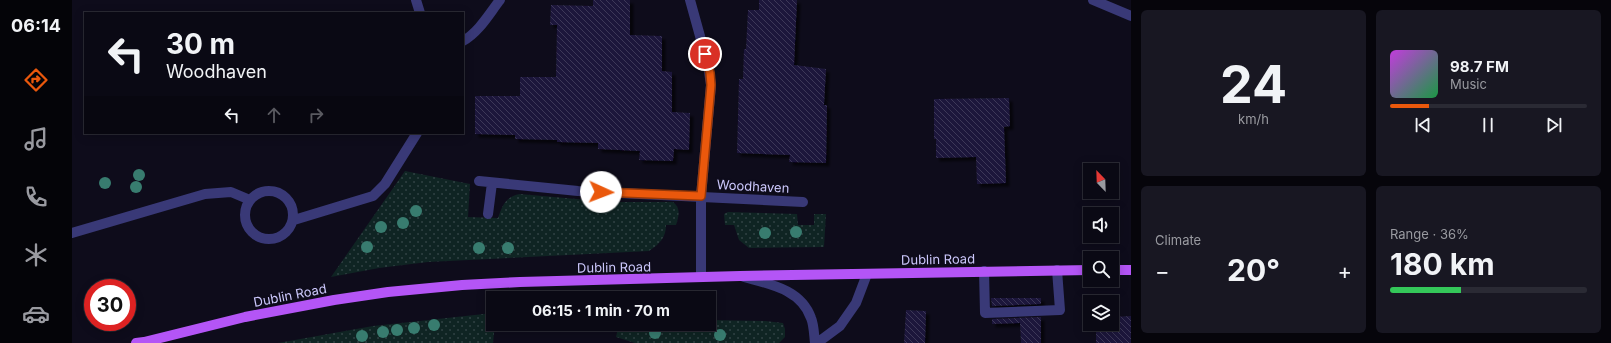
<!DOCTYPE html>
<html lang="en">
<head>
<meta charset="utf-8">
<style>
  body { margin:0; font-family:Inter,sans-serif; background:#181722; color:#f1f3f6; height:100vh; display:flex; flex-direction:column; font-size:15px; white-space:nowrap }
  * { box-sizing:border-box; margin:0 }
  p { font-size:13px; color:#999aa0 }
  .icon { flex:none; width:22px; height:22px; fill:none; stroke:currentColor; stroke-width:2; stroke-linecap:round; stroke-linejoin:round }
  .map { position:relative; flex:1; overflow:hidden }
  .panel { display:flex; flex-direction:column; gap:10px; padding:10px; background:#06050b; width:480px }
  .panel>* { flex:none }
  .hud { position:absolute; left:12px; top:12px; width:380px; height:122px; border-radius:0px; box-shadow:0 2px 10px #0003,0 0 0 1px #2a2a34; background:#0a0914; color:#f1f3f6; overflow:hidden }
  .needle { width:26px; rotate:337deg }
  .controls { position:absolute; left:1011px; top:163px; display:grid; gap:8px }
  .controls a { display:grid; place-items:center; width:36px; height:36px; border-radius:0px; background:#0a0914; box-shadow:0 2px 10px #0003,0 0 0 1px #2a2a34; font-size:20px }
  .speed { position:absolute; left:12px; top:279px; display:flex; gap:8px; font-size:20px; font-weight:700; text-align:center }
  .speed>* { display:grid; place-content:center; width:52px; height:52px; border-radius:50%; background:#0a0914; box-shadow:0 2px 10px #0003,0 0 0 1px #2a2a34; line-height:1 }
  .speed .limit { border:6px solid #d22; background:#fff; color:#111 }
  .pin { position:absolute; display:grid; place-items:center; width:34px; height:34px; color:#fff; margin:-17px; border:2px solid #fff; border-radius:50%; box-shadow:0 1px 4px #0007 }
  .me { position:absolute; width:44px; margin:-22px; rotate:92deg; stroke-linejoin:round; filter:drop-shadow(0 0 3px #0008) }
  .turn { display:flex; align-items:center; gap:14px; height:84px; padding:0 16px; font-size:18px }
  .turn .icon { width:52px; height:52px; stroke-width:2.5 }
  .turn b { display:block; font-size:28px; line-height:34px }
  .lanes { display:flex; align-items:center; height:38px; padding:0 16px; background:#0003; justify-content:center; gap:20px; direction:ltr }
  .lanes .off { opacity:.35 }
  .big { font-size:30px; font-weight:700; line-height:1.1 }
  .panel .card { flex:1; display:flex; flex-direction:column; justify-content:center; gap:6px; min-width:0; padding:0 14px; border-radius:6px; background:#181722 }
  .panel .dial { align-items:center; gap:0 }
  .dial b { font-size:52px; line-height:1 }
  .song { display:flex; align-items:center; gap:12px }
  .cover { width:48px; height:48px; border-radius:6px; background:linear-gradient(135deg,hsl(290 70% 55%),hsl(140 70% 35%)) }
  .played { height:4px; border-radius:2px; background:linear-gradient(90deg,#ea580c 20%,#2a2a34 20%) }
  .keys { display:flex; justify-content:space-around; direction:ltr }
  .heat { display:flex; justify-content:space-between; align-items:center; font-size:22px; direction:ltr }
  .charge { height:6px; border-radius:3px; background:linear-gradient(90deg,#34c759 36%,#2a2a34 0) }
  .panel .tiles { flex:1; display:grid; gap:10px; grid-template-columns:repeat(2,1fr) }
  .trip { position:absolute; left:414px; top:291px; width:230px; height:40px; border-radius:0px; background:#0a0914; box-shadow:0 2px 10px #0003,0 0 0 1px #2a2a34; font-weight:700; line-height:40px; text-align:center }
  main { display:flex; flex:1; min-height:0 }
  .menu { display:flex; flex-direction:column; width:72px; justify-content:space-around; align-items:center; background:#040408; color:#999aa0 }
  .menu .icon { width:28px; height:28px }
  .menu .on { color:#ea580c }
  .menu b { font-size:18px; color:#f1f3f6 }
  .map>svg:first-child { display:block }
  .grass { fill:url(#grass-dots) }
  .building { fill:url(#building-back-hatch); filter:url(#shadow) }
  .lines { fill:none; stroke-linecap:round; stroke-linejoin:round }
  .minor { stroke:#393977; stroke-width:10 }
  .major { stroke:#b455f6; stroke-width:10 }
  .tree { fill:#387c6f }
  .route-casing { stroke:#983908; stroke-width:10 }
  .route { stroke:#ea580c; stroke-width:7 }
  .labels { text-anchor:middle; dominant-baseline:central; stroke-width:4; stroke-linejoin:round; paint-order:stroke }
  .street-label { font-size:13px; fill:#ccc8fc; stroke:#0e0c1b }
</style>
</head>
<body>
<main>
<nav class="menu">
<b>06:14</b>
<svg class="icon on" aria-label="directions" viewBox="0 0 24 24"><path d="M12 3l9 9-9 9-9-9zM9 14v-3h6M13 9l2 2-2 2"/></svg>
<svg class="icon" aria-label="music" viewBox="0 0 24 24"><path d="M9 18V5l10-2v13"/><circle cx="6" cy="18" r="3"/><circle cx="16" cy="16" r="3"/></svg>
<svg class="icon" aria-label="phone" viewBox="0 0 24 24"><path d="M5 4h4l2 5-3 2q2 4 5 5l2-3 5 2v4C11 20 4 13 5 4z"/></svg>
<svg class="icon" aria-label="climate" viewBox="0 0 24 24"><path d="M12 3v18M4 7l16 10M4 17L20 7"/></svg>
<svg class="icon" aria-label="car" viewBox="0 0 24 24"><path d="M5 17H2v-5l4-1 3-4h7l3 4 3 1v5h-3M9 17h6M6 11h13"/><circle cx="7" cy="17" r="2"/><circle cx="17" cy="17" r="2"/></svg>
</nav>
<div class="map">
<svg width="1059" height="343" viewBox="0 0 1059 343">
  <defs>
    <pattern id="grass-dots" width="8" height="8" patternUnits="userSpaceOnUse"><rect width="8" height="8" fill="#0f2423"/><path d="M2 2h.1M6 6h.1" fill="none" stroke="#314244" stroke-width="1.8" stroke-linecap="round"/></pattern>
    <pattern id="building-back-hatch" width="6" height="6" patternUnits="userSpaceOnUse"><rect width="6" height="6" fill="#1e193b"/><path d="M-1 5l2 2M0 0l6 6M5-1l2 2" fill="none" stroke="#3e3958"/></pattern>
    <filter id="shadow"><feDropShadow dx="3.5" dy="3.5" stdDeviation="1" flood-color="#0009"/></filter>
  </defs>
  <rect width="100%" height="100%" fill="#0e0c1b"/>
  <!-- grass -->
  <path class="grass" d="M333,171l65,13 -2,33 30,1c4,-12 8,-22 22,-24l90,8h63c8,6 6,14 3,23h-10c0,12 -6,19 -17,26l-221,11 -49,6 -48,9z
    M656,212l69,2 1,11h16v-11h12l-2,33 -75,1 -10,-8 -5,-15h-9l-1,-11z
    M421,313v11h2l-2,19h-215l95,-17z
    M637,320l56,1 18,2 2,6v8l-6,6h-144l-19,-6 3,-13h90z"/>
  <!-- building -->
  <path class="building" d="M521,0h37v35l32,1v35l10,1v40l18,1 -1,37 -15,-1 -1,12 -34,-1 1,-9 -42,-2v-6l-41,-1v-2l-42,-1v-4l-40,-1v-38h45v-19h36l1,-52h-7l1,-20 42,1z
    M687,0h38l-3,65 32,4 -2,36h3l-1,58 -37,-1 1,-7 -53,-2 2,-74h4l1,-30h2l2,-39h11z
    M937,98l1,28 -6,1 2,56 -29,1 -1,-27 -40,1v-19h-2v-40z
    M919,298h50v6l-49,2z
    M834,310l20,1 -1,32h-21z
    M1059,316v27h-35v-19h16v-7z
    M969,317v26h-20l-1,-20 -28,1v-5z"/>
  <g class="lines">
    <!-- minor -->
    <path class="minor" d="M344,0l4,13
      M618,0l18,65 3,20 -10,111v81
      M1021,0l38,16
      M391,41c16,-9 26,-27 37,-41
      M407,181l99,10 225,11
      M173 215a24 24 0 1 1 48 0a24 24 0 1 1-48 0Z
      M416,214l4,-31
      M222,220l79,-24 12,-12 32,-51
      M0,233l133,-39 26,-2 19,8
      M912,271l1,42 75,-3 -3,-40
      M672,277c25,7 57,12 67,41 3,7 3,17 4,25
      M745,343l23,-17 16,-23 11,-29"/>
    <!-- major -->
    <path class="major" d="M1040,270h19
      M64,343l8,-1 101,-25 89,-17 54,-8 74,-7 58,-3 220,-6 350,-6"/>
  </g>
  <!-- trees -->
  <g class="tree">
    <circle cx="67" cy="175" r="6"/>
    <circle cx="33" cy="183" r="6"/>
    <circle cx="64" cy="187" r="6"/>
    <circle cx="344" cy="211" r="6"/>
    <circle cx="331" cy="223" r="6"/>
    <circle cx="309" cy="227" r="6"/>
    <circle cx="724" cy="232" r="6"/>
    <circle cx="693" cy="233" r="6"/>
    <circle cx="295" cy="247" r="6"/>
    <circle cx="407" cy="248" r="6"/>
    <circle cx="436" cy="248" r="6"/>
    <circle cx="362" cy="325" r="6"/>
    <circle cx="342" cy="328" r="6"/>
    <circle cx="325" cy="330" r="6"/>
    <circle cx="311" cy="332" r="6"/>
    <circle cx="583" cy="333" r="6"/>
    <circle cx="648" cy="335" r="6"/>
    <circle cx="290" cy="336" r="6"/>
  </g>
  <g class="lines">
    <defs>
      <path id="route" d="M529,192l100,4 10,-111 -1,-12 -5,-19"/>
    </defs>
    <!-- route casing -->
    <use href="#route" class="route-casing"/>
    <!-- route -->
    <use href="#route" class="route"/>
  </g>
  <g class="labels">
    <!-- street labels -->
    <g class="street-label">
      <text transform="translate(681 186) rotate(3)">Woodhaven</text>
      <text transform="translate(866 259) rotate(-1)">Dublin Road</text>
      <text transform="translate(542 267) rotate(-1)">Dublin Road</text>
      <text transform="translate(218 295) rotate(-11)">Dublin Road</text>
    </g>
  </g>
</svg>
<div class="controls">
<a><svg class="needle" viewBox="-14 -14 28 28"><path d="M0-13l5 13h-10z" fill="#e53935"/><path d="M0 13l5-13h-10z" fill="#999aa0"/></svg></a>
<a><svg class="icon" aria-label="sound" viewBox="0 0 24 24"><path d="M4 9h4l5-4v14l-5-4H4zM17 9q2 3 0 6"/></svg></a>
<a><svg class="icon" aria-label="search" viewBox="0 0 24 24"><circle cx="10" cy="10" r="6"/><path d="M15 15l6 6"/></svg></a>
<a><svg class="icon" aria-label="layers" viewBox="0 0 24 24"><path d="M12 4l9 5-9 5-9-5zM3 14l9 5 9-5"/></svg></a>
</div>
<div class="speed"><div class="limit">30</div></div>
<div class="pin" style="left:633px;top:54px;background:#d93025"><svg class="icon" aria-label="arrive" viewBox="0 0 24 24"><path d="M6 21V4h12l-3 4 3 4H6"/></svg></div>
<svg class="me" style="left:529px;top:192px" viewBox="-20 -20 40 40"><circle r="19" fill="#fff"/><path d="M0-13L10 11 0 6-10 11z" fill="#ea580c"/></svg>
<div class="trip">06:15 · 1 min · 70 m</div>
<div class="hud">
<div class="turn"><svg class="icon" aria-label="left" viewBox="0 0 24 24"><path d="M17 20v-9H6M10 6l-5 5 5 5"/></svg><div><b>30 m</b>Woodhaven</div></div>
<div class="lanes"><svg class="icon" aria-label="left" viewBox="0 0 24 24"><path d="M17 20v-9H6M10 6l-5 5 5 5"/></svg><svg class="icon off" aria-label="ahead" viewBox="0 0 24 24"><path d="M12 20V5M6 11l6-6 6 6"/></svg><svg class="icon off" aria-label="right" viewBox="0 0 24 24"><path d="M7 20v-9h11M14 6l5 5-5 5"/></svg></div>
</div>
</div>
<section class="panel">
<div class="tiles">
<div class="card dial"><b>24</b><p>km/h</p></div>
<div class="card">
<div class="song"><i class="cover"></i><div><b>98.7 FM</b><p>Music</p></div></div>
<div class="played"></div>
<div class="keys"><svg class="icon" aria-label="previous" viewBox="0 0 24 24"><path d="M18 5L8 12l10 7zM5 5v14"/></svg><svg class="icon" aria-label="pause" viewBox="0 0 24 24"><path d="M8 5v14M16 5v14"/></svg><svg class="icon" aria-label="next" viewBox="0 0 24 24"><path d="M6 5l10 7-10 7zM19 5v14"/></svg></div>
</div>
<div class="card"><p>Climate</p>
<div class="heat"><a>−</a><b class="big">20°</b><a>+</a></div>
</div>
<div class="card"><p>Range · 36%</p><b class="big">180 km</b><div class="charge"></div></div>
</div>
</section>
</main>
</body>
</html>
